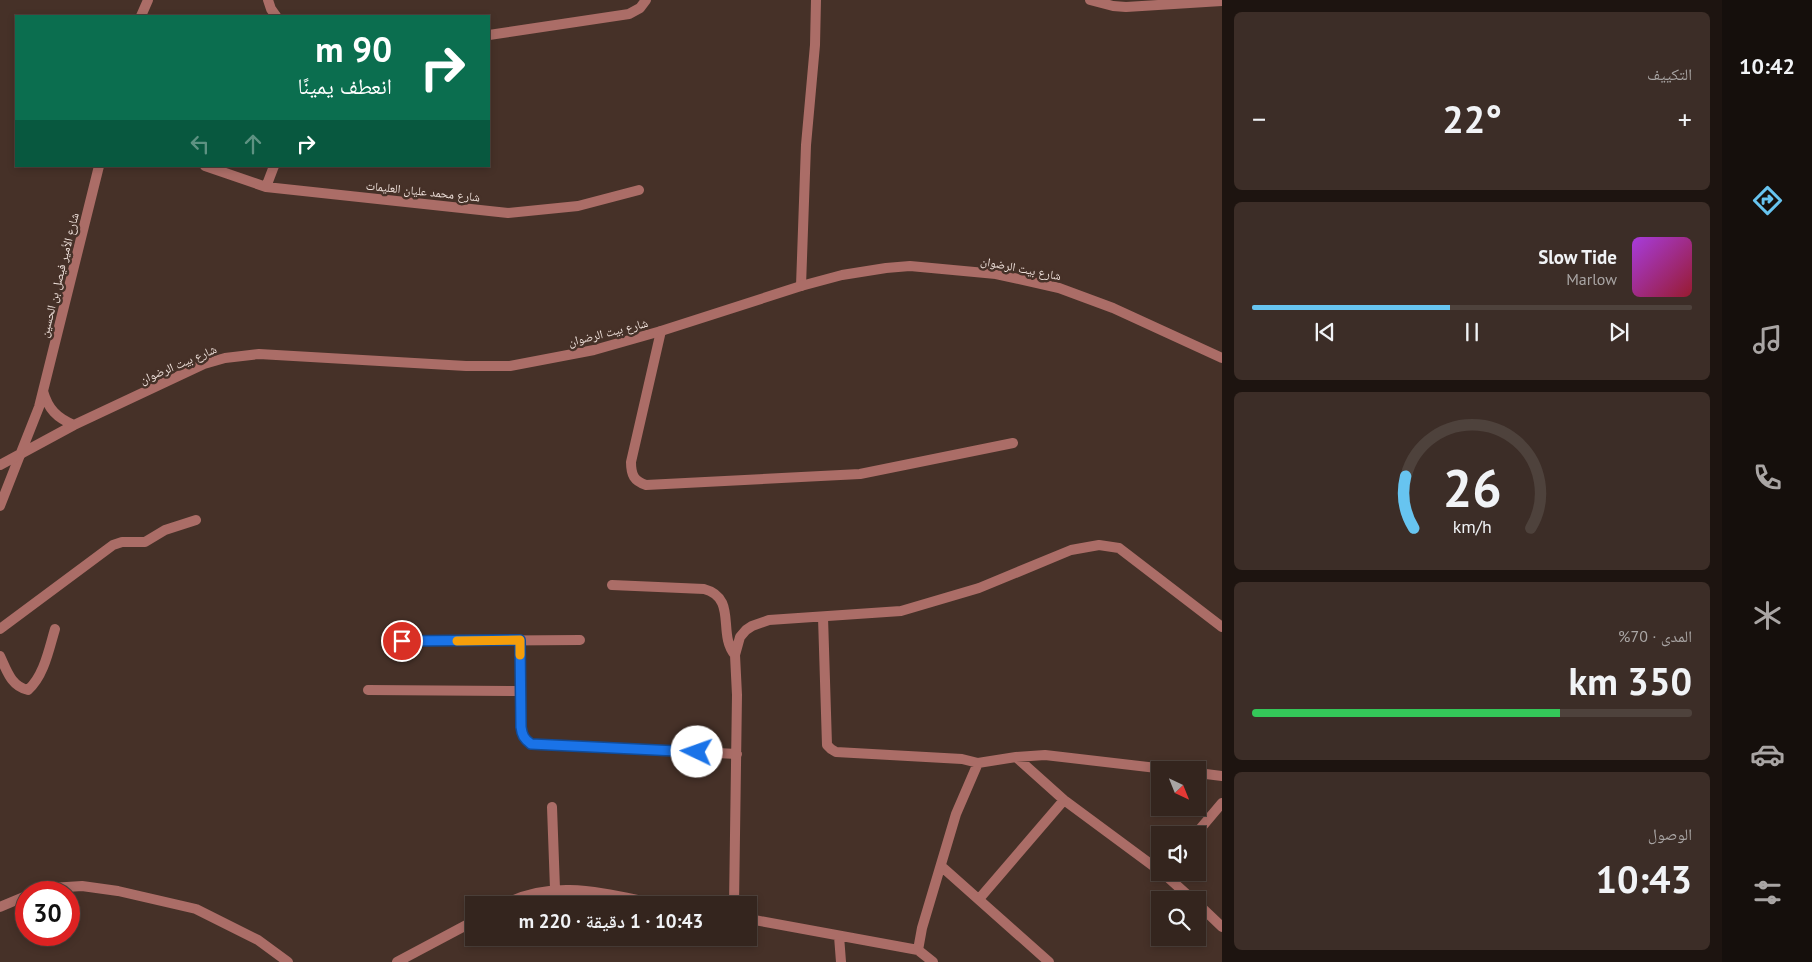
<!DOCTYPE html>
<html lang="ar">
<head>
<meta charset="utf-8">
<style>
  body { margin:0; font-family:"PT Sans","Noto Naskh Arabic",sans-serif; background:#3c2d27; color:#f1f3f6; direction:rtl; height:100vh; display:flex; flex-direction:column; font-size:19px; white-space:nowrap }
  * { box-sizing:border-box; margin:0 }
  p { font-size:16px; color:#a9a5a4 }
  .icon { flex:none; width:28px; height:28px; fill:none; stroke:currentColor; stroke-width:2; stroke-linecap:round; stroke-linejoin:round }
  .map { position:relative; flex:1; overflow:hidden; direction:ltr }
  .side { display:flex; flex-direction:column; gap:12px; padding:12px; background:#1d1410; width:500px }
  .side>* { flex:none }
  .banner { position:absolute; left:15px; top:15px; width:475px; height:152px; border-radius:0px; box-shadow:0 2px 8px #0003,0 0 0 1px #4e423c; direction:rtl; background:#0b6e4f; color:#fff; overflow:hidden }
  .needle { width:32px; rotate:137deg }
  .fabs { position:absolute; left:1151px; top:761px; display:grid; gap:10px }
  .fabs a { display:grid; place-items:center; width:55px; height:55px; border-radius:0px; background:#34251e; box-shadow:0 2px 8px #0003,0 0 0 1px #4e423c; font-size:25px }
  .speed { position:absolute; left:15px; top:881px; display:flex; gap:10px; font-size:25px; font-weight:700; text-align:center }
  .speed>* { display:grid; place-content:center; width:65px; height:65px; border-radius:50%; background:#34251e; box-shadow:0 2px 8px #0003,0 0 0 1px #4e423c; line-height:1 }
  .speed .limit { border:8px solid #d22; background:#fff; color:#111 }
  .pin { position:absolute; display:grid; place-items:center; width:42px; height:42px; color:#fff; margin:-21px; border:2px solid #fff; border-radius:50%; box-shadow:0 1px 5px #0007 }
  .me { position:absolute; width:55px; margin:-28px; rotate:273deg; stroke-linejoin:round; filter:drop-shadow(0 0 4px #0008) }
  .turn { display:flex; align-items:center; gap:18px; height:105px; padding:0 15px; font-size:22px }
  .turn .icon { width:65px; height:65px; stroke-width:2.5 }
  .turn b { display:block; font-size:35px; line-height:42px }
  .lanes { display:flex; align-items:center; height:48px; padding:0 15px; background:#0003; justify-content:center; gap:25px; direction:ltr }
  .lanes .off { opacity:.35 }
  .big { font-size:38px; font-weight:600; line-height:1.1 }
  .side .widget { flex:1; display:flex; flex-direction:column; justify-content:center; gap:8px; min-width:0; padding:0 18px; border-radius:8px; background:#3c2d27 }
  .side .dial { align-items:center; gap:0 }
  .dial svg { height:130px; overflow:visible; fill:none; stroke:#4e423c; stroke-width:7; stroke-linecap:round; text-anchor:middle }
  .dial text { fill:#f1f3f6; stroke:none }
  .song { display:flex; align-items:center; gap:15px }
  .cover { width:60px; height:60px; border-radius:8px; background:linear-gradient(135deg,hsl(280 70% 55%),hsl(350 70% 35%)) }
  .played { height:5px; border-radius:2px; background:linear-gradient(90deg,#67c4f0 45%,#4e423c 45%) }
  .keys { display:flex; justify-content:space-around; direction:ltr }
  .heat { display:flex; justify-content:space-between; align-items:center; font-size:28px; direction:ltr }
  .charge { height:8px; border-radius:4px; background:linear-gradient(90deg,#34c759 70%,#4e423c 0) }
  .trip { position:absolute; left:465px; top:896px; width:292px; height:50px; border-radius:0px; background:#34251e; box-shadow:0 2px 8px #0003,0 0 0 1px #4e423c; font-weight:600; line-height:50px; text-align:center; direction:rtl }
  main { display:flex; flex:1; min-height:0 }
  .menu { display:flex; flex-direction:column; width:90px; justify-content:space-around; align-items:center; background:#150f0c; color:#a9a5a4 }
  .menu .icon { width:35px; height:35px }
  .menu .on { color:#67c4f0 }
  .menu b { font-size:22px; color:#f1f3f6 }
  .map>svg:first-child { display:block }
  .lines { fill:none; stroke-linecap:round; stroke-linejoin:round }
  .minor { stroke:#ab6d67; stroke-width:10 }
  .tertiary { stroke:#ab6d67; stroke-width:10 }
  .route-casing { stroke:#114b97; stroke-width:12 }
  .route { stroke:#1a73e8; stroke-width:9 }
  .slow { stroke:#f59e0b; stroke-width:9 }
  .labels { text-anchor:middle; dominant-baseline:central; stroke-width:5; stroke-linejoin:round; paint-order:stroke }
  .street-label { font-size:12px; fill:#f0e2dc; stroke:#463128 }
</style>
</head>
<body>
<main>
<nav class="menu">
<b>10:42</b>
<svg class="icon on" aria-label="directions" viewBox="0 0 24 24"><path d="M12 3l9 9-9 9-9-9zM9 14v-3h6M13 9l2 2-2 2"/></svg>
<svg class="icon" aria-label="music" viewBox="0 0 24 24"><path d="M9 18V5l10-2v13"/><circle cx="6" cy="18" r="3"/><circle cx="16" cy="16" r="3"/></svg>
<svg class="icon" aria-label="phone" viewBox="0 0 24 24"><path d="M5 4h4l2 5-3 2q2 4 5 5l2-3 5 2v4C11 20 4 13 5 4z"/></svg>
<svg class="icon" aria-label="climate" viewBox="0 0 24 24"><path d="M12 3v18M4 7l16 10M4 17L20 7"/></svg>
<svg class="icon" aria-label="car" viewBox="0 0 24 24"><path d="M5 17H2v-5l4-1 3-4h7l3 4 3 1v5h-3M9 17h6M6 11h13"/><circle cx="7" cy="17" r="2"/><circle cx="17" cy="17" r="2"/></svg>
<svg class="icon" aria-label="filters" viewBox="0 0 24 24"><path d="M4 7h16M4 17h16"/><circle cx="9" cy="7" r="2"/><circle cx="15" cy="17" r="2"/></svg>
</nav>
<section class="side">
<div class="widget"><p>التكييف</p>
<div class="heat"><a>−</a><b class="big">22°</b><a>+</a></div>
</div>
<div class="widget">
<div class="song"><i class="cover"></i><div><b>Slow Tide</b><p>Marlow</p></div></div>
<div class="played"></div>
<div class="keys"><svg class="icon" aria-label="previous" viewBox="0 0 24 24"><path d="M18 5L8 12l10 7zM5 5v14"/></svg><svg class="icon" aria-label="pause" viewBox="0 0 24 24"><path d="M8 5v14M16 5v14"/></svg><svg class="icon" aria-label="next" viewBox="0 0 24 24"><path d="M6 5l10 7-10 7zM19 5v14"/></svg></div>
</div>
<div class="widget dial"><svg viewBox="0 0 100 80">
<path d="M14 69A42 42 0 1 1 86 69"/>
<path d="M14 69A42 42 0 0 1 9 37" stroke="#67c4f0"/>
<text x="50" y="56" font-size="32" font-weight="700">26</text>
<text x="50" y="72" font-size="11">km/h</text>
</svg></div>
<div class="widget"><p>المدى · 70%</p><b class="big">350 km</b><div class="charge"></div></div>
<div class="widget"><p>الوصول</p><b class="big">10:43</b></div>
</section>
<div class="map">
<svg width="1222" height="962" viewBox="0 0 1222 962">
  <rect width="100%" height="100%" fill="#463128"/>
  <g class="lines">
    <!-- minor -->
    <path class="minor" d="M268,0l3,9 5,7
      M1090,0l23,6 13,1 96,-6
      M489,35l140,-21 11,-6 6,-8
      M205,166l61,21 242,26 70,-7 61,-16
      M266,187l8,-21
      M801,286l5,-141 9,-100 1,-45
      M661,331l-30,131c0,13 3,19 15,23l214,-11 153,-31
      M0,506l20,-51
      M612,585l92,4c34,9 13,45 31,66
      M823,617l4,128 4,4 5,3 126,7 16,4 38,-6 29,-2 129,15
      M0,629l113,-84 9,-3h23l20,-12 31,-10
      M520,640l1,87c1,8 3,12 10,17l206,10
      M401,641l179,-1
      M0,656c7,15 11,30 28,34 16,-14 21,-41 27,-61
      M368,690l153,1
      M1016,757l48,43 96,71
      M1198,773l24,3
      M552,807l3,82
      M1195,835l27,-32
      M941,866l108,96
      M1162,872l31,28
      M979,899l85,-99
      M1198,904l24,23
      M503,905c53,-28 105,-10 160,0
      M734,905l3,-210 -2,-40 5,-18 6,-7 6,-4 17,-6 132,-9 78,-23 92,-38 28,-5 20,3 103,79
      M749,919l169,31 15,12
      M839,936l2,26
      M918,950l4,-22 34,-114 22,-51
      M397,962l77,-41"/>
    <!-- tertiary -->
    <path class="tertiary" d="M141,16l7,-16
      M43,391c5,18 14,27 31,34
      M20,455l19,-48 60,-241
      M0,465l74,-40 130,-61 21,-6 34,-4 207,12h44l84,-16 67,-19 140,-45 41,-11 44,-7 24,-2 86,8 63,14 54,20 109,50
      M34,892l17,-4 31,-2 36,5 78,18 62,31 30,22
      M0,907l26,-11"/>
  </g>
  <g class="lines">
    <defs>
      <path id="route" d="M402,641l118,-1 1,87c1,8 3,12 10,17l166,8"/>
    </defs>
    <!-- route casing -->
    <use href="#route" class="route-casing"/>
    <!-- route -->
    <use href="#route" class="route"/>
    <!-- slow -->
    <path class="slow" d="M457,641l63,-1v15"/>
  </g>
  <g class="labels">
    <!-- street labels -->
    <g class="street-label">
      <text transform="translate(423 191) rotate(6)">شارع محمد عليان العليمات</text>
      <text transform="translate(1021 268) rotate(11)">شارع بيت الرضوان</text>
      <text transform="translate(59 275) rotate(-76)">شارع الأمير فيصل بن الحسين</text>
      <text transform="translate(608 332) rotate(-14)">شارع بيت الرضوان</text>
      <text transform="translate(178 364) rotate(-23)">شارع بيت الرضوان</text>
    </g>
  </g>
</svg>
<div class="fabs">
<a><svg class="needle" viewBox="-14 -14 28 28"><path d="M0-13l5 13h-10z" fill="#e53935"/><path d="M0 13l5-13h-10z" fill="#a9a5a4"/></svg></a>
<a><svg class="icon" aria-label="sound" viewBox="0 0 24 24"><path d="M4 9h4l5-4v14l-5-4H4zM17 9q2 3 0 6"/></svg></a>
<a><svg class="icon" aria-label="search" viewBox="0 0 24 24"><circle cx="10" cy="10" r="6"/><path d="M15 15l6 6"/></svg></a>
</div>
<div class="speed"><div class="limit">30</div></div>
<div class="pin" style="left:402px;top:641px;background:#d93025"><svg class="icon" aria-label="arrive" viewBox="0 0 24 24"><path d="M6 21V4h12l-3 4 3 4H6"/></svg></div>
<svg class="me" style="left:697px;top:752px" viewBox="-20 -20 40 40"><circle r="19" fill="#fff"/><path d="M0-13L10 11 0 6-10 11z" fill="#1a73e8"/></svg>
<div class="trip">10:43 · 1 دقيقة · 220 m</div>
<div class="banner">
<div class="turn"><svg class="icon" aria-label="right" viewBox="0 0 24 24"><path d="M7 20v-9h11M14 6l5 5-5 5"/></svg><div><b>90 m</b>انعطف يمينًا</div></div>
<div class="lanes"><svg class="icon off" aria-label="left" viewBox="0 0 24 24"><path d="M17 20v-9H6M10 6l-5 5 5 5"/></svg><svg class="icon off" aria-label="ahead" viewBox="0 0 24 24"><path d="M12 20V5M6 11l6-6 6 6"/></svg><svg class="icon" aria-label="right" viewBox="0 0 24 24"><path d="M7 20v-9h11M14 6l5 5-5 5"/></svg></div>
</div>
</div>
</main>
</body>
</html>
